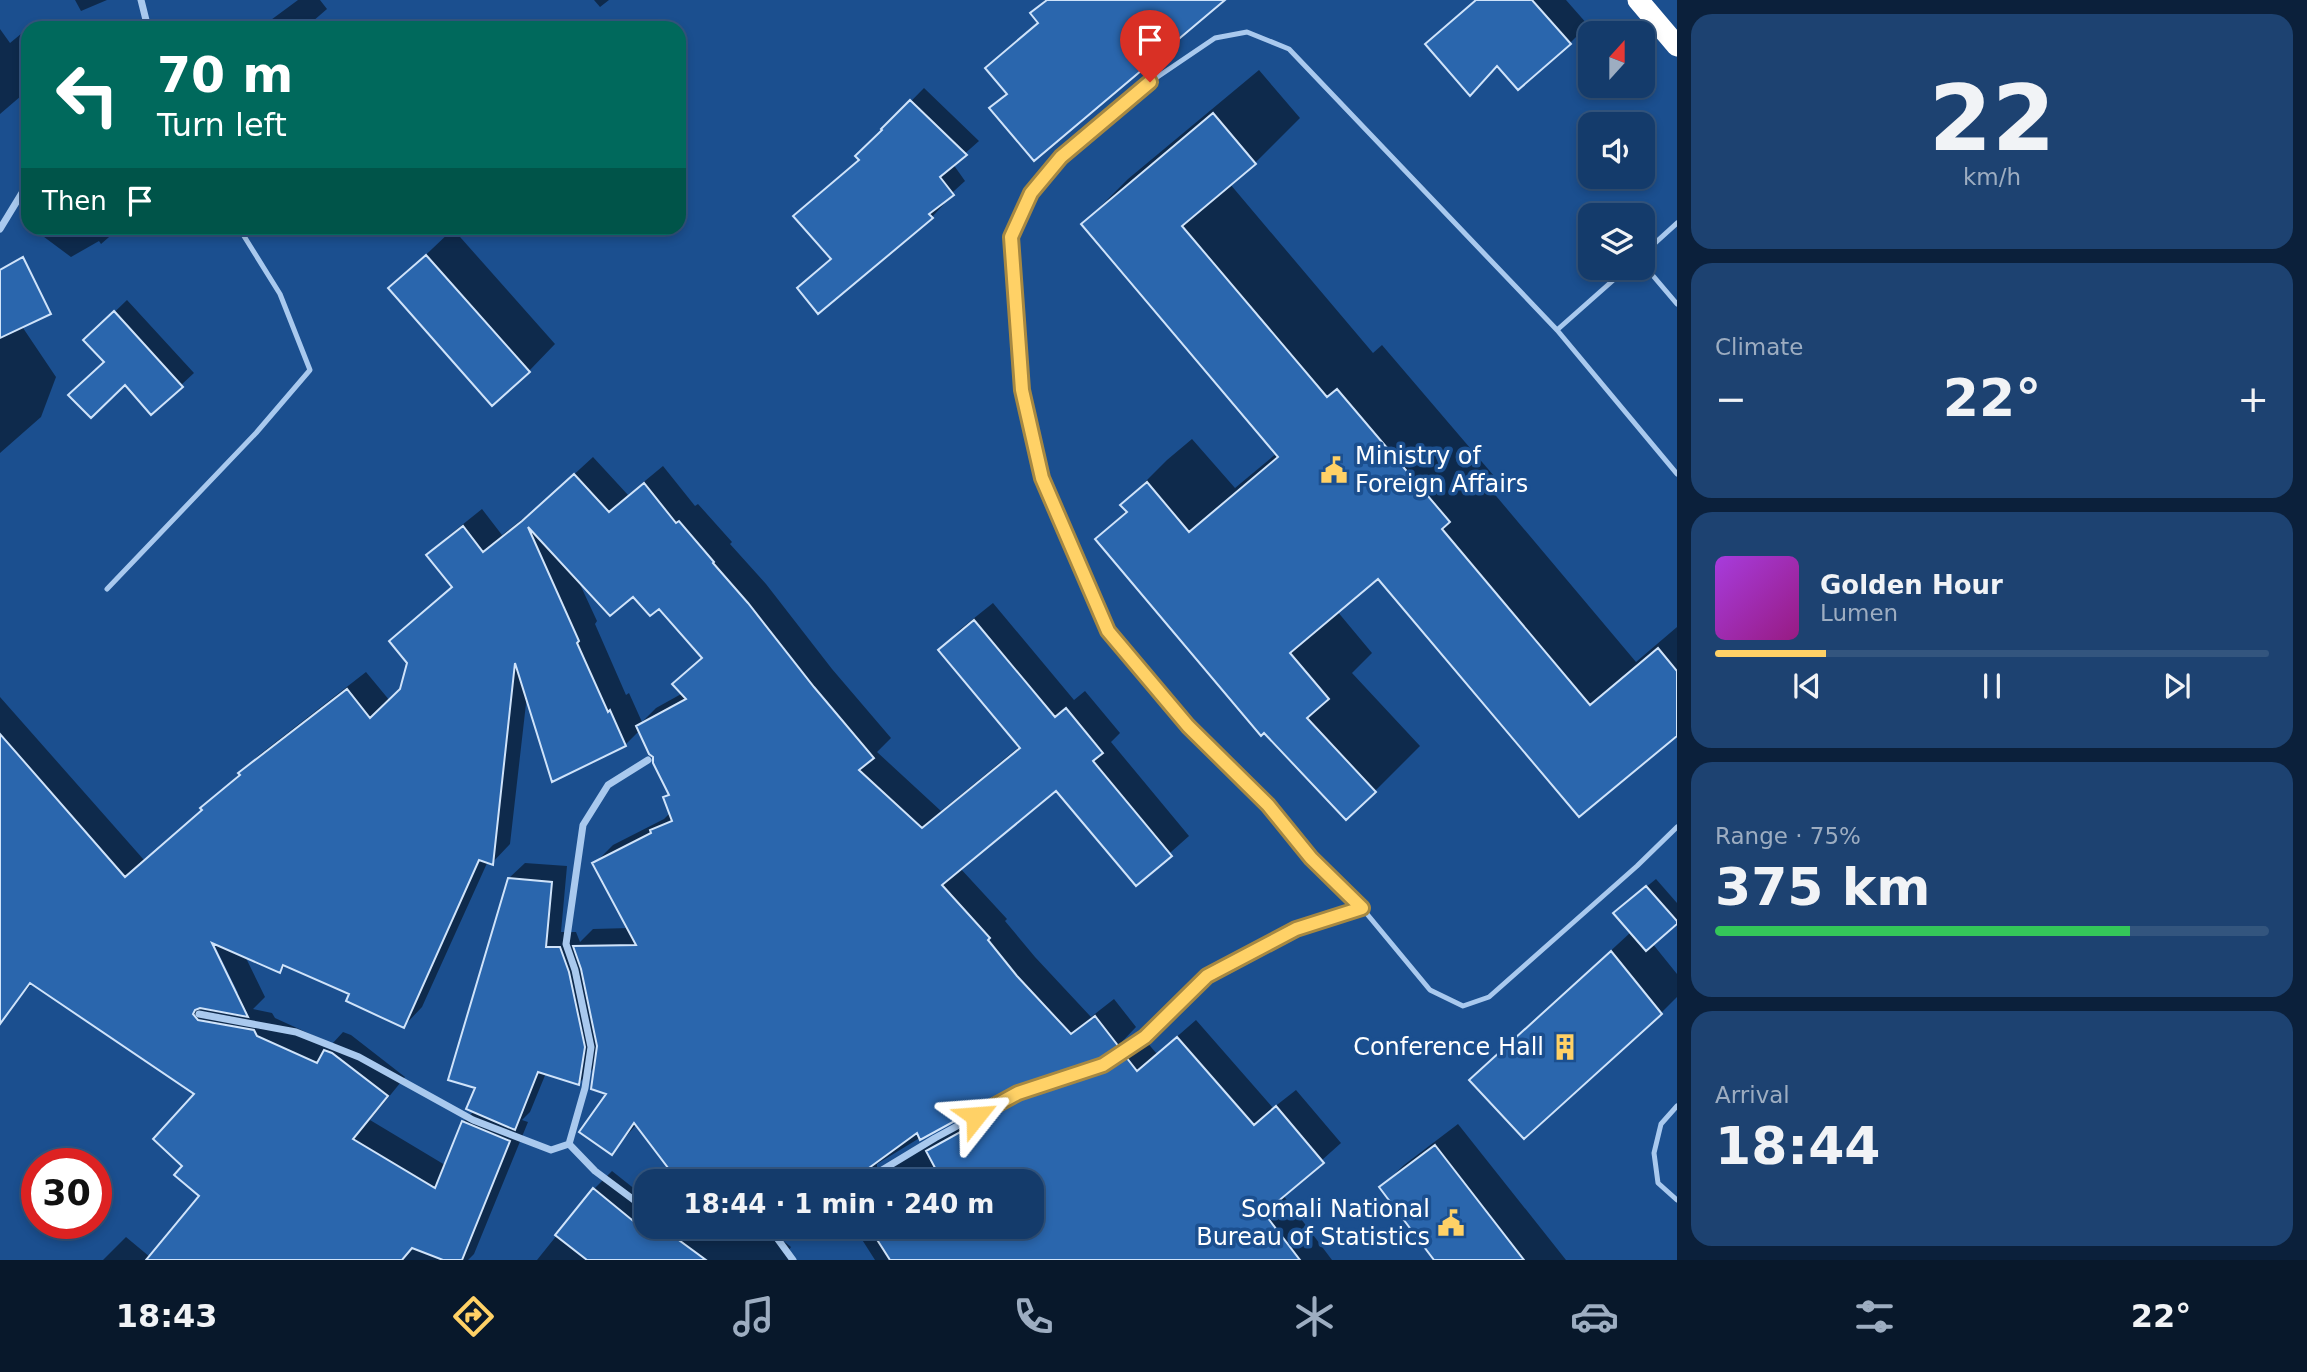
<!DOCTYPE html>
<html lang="en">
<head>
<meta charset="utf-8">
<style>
  body { margin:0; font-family:"DejaVu Sans",sans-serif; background:#1d4271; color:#f1f3f6; height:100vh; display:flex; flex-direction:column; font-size:26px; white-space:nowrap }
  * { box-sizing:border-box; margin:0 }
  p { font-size:23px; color:#9dadc1 }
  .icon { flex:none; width:38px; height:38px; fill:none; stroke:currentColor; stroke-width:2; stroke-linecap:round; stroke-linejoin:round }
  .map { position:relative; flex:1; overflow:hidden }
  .sheet { display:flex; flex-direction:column; gap:14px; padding:14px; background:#0b203b; width:630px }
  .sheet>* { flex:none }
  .guide { position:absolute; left:21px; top:21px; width:665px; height:214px; border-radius:21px; box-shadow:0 4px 10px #0003,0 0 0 2px #33557e; background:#00695c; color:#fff; overflow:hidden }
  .needle { width:46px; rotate:21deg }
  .buttons { position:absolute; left:1578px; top:21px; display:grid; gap:14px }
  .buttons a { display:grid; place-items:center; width:77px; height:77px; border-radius:14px; background:#143b6b; box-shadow:0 4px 10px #0003,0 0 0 2px #33557e; font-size:35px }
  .speed { position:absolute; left:21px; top:1148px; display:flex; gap:14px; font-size:35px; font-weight:700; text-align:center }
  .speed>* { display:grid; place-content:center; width:91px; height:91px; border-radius:50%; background:#143b6b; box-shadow:0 4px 10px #0003,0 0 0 2px #33557e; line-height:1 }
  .speed .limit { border:10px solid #d22; background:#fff; color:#111 }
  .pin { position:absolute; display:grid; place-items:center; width:60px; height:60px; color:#fff; margin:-72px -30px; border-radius:50% 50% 50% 0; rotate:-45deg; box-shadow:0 0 7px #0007 }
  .pin .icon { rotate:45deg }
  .me { position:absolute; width:77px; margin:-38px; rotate:62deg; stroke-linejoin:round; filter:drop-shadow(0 0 5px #0008) }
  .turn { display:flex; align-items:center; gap:24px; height:147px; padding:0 21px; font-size:32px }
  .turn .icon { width:91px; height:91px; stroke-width:2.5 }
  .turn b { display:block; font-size:49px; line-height:60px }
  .then { display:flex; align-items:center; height:66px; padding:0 21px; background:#0003; gap:14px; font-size:26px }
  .big { font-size:52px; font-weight:800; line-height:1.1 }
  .sheet .widget { flex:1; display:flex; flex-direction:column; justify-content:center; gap:10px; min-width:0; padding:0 24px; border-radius:21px; background:#1d4271 }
  .sheet .dial { align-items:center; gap:0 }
  .dial b { font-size:91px; line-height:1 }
  .song { display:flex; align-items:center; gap:21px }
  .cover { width:84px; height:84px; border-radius:10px; background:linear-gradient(135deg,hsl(280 70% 55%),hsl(310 70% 35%)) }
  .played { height:7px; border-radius:4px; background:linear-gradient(90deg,#ffd166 20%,#33557e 20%) }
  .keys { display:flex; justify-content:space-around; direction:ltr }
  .heat { display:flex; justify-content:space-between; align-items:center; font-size:38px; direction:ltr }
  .charge { height:10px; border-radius:5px; background:linear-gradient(90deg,#34c759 75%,#33557e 0) }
  .trip { position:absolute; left:634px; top:1169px; width:410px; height:70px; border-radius:21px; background:#143b6b; box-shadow:0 4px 10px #0003,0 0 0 2px #33557e; font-weight:800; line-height:70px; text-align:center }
  .tabs { display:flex; height:112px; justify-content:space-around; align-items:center; background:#08182b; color:#9dadc1 }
  .tabs .icon { width:49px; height:49px }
  .tabs .selected { color:#ffd166 }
  .tabs b { font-size:32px; color:#f1f3f6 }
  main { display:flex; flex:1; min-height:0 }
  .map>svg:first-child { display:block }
  .shadow { fill:#0007; fill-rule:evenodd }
  .building { fill:#2a66ad; stroke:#cfe3fa; stroke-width:2 }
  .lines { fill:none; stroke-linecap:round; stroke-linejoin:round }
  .lane { stroke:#a9c9ee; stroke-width:5 }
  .street { stroke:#a9c9ee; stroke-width:7 }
  .highway { stroke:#fff; stroke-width:21 }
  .route-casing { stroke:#a68842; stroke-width:18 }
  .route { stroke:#ffd166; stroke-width:12 }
  .labels { text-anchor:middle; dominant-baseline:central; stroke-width:7; stroke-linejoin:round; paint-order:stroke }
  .poi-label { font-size:24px; fill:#fff; stroke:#1b4f8f; text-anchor:end }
</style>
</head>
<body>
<main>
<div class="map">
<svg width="1677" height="1260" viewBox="0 0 1677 1260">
  <rect width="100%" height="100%" fill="#1b4f8f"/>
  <!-- shadow -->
  <path class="shadow" d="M75,0h32l-26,11z
    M298,0h22l7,9 -22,19h-45z
    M594,0h15l-9,7z
    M1045,0h177l-231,108 16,-16 -19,-24 51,-47 -7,-8z
    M1476,0h90l22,25 -18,18 -72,21 -70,-20z
    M38,20l7,8h-17v62l-28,24v-85l10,14z
    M1259,70l41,48 -45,45 -25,21 143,169 9,-8 112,131 -8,8 150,178 41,-35v107l-97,81 -202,-239 -41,35 35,42 -20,20 68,73 -45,45 -278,-252 30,-29 -5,-5 45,-45 25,-21 43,49 42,-35 -194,-229 45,-45z
    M924,88l55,53 -26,23 12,17 -23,21 2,2 -12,13 -99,41 -37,-42 64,-57 10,-16z
    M32,228h93l-9,3 -15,13 -2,-3 -28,16z
    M453,229l102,115 -26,27 -138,-83z
    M127,300l67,73 -43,40 -45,-51 -8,-34z
    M17,319l39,58 -15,40 -41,36v-122z
    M593,457l35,38 35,-29 32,40 3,-2 34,38 -2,2 36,40 66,85 59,69 -14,14 64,59 79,-65 -80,-96 18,-19 35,-28 81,97 11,-9 35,42 -9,9 78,94 -53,47 -80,-95 -96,80 47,51 -2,2 30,36 56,60 23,-18 22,28 -18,19 -25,18 32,-11 20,-13 12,14 39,-34 77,88 23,-18 45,53 -58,52 49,65h-457l-21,-33h177v-46h-236l-5,-5 -6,5h-104l-43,-57 -25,28 -3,-59 -13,-27 -17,17 -33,-10 -16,39 -8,8 6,2 -54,132 -6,6h-365l23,-23 24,20 52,-62 -17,-29 12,-72 -164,-111 -17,17 -16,2v-305l144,163 59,-51 56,-54 107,-83 24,29 12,-12 7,-27 -18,-21 62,-55 -25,-31 19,-18 35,-28 20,26 41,-32zM578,580l55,14 27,12 43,51 -29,27 9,9 -27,15 -14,14 -13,-29 -3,2 -31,-71 2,-3zM527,695l98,50 15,-15 15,27 15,36 -5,5 6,14 -7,7 -51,26 -18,18 34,65 -36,1 -13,13 -4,-10h-15l6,-66 -42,-3 -16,15 -35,233 -11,11 -18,43 -75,-45 35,-43 -54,-42 -8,-3 -11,12 -57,-26 -3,-5 -19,-4 12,-12 -20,-41 35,15 6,-6 65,28 53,33 18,-19 66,-146 4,2 18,-19zM209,934l29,59h-4l-28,-57zM1047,1075v2l-89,48 -71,44 -10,-2v-3l54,-33 83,-45z
    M1656,879l21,24v19l-25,21 25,31v23l-16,16 -190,67 160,-148 -7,-27z
    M1458,1124l108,136h-129l-56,-73 23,-22z
    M612,1171l34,27v29h120l25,20 -2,3 7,10h-259l57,-71z"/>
  <!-- building -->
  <path class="building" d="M1047,0h178l-191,161 -45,-53 18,-14 -22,-26 53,-45 -8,-10z
    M1476,0h56l39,44 -53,46 -21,-24 -27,30 -45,-52z
    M910,100l57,55 -27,22 14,18 -25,19 4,4 -115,96 -21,-26 34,-29 -38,-43 66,-56 -4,-4 27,-26 -1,-1z
    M1213,113l43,51 -74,62 145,171 10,-8 113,133 -8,7 148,176 68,-57 19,23v65l-98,81 -201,-238 -88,74 39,46 -22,19 69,74 -30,28 -82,-87 -3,3 -166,-197 32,-27 -7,-7 27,-23 42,50 89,-75 -197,-233z
    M426,255l104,117 -38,34 -104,-118z
    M23,257l28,57 -51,24v-68z
    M114,311l69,76 -32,28 -26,-30 -34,33 -23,-23 36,-33 -21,-22z
    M574,474l35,38 35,-29 32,40 3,-2 35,41 -1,1 35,40 66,84 60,71 -15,12 63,58 98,-80 -82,-98 36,-30 81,97 11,-9 37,45 -10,8 79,95 -36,30 -80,-95 -114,94 48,53 -2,2 29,36 54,58 24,-18 24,31 -19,12 -85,29 -95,52 -3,-7 -66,48h-173l-44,-58 -22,32 -33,-23 27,-38 -15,-5 6,-43 -16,-77 -8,-23 63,-1 -44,-82 59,-30 -1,-3 22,-9 -9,-24 6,-2 -16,-32v-6l-4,-3 -13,-28 50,-27 -14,-15 30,-26 -43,-49 -9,7 -17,-19 -23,19 -82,-89 51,114 -2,2 31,69 2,-2 16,36 -74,36 -37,-119 -22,202 -14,-5 -75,168 -58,-27 3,-7 -66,-29 -3,8 -68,-30 36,74 -48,-9 -5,2 -2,4 5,6 56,10 3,6 60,27 7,-13 8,3 56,43 -35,43 82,49 27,-67 48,20 -48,119h-19l-31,-12 -10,12h-256l53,-64 -25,-21 8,-9 -29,-27 41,-45 -164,-111 -30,41v-290l125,143 77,-67 -2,-2 40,-33 -2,-2 109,-84 23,29 30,-29 7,-26 -18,-22 63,-54 -26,-32 37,-29 20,26 39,-31z
    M508,878l44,4 -6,65h14l9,25 16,75 -6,38 -41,-13 -23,58 -49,-21 9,-21 -27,-8z
    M1646,886l31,35v3l-31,27 -33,-38z
    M1611,951l51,63 -138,125 -55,-59z
    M1177,1037l77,88 22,-19 48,57 -60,50 36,47h-410l-21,-33h162v-46h-89l-16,-30 94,-52 85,-28 21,-14 11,14z
    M1435,1145l89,115h-90l-55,-73z
    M593,1188l50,41 3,-3 15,1 45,33h-119l-32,-25z"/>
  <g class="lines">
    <!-- lane -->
    <path class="lane" d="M1643,254l34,-31
      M1643,264l34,40
      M1557,330l70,-62
      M1677,474l-120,-144 -268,-281 -42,-17 -32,6 -65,44 -89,75 -30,36 -20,44 11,153 20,88 66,153 80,95 80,79 43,53 51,50 68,82 33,16 26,-9 148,-131 40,-39
      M107,589l149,-156 54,-63 -30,-76 -41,-66
      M1145,1037l62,-61 89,-47 66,-21
      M1677,1106l-16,18 -7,29 4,30 19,17"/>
    <!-- street -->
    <path class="street" d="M141,0l7,28
      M0,229l28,-46
      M199,1014l97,18 63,25 114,63 78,30 18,-6
      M864,1181l71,-43 83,-45 85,-28 42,-28
      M646,1209l-51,-38 -26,-27 16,-56 6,-41 -16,-77 -9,-26 17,-119 25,-40 40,-25
      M705,1227l69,7 13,-7
      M774,1234l19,26"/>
    <!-- highway -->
    <path class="highway" d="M1638,0l39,46"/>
  </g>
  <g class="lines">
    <defs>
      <path id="route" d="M976,1116l42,-23 85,-28 42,-28 62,-61 89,-47 66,-21 -51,-50 -43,-53 -80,-79 -80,-95 -66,-153 -20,-88 -11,-153 20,-44 30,-36 89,-75"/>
    </defs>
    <!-- route casing -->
    <use href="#route" class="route-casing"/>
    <!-- route -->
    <use href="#route" class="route"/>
  </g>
  <!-- icons -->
  <defs>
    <symbol id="civic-bare" viewBox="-9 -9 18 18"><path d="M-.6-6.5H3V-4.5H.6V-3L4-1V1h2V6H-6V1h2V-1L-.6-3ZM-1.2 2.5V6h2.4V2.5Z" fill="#ffd166" stroke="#1b4f8f" stroke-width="2.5" paint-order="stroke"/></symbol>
    <symbol id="building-bare" viewBox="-9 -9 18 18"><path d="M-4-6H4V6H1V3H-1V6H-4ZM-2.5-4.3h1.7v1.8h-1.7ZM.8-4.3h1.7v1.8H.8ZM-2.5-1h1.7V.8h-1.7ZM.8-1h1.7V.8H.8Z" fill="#ffd166" stroke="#1b4f8f" stroke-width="2.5" paint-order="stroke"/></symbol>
  </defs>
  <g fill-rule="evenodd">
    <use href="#civic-bare" x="1315" y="451" width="38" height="38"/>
    <use href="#building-bare" x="1546" y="1028" width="38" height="38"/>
    <use href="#civic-bare" x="1432" y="1204" width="38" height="38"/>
  </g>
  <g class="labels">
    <!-- poi labels -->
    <g class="poi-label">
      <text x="1355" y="456" text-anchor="start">Ministry of<tspan x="1355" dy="28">Foreign Affairs</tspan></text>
      <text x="1544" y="1047">Conference Hall</text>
      <text x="1430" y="1209">Somali National<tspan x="1430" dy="28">Bureau of Statistics</tspan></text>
    </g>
  </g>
</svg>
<div class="buttons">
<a><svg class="needle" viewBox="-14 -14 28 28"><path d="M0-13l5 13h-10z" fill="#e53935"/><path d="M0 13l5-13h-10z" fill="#9dadc1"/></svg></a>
<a><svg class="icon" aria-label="sound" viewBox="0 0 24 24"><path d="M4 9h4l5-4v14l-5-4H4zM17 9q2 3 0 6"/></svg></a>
<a><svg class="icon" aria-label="layers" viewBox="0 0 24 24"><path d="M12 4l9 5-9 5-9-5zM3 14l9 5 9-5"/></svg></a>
</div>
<div class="speed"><div class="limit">30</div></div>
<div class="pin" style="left:1150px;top:82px;background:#d93025"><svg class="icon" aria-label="arrive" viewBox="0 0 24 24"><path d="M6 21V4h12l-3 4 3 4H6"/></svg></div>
<svg class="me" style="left:976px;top:1116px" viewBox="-20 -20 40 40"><path d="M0-17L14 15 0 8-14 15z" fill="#ffd166" stroke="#fff" stroke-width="4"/></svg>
<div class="trip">18:44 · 1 min · 240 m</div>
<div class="guide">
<div class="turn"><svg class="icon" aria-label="left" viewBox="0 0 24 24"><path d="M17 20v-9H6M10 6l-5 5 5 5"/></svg><div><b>70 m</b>Turn left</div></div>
<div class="then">Then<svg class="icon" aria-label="arrive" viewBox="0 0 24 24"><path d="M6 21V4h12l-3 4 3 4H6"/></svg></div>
</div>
</div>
<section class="sheet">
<div class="widget dial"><b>22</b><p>km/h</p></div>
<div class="widget"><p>Climate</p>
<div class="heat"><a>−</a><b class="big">22°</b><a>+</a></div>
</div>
<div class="widget">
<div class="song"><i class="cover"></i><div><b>Golden Hour</b><p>Lumen</p></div></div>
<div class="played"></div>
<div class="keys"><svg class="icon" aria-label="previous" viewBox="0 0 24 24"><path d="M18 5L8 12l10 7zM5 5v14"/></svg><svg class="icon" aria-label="pause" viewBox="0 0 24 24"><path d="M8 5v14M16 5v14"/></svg><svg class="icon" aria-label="next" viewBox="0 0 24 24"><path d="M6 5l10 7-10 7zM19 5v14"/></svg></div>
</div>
<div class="widget"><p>Range · 75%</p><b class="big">375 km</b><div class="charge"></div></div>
<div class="widget"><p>Arrival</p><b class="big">18:44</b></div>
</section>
</main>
<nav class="tabs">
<b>18:43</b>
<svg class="icon selected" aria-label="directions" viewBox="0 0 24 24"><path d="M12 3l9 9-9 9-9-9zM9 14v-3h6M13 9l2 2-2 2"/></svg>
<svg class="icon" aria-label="music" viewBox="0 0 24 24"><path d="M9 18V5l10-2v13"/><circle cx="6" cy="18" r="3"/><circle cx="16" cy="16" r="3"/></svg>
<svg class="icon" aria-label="phone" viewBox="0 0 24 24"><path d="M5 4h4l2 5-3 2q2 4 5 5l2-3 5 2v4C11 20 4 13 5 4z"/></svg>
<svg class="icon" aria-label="climate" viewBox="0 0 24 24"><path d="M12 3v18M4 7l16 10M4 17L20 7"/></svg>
<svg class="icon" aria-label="car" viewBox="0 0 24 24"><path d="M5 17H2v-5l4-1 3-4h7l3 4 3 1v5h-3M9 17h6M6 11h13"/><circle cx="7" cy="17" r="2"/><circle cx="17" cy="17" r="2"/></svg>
<svg class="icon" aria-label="filters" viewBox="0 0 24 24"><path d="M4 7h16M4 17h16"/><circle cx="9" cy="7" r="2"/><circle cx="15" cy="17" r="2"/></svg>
<b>22°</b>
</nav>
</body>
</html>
